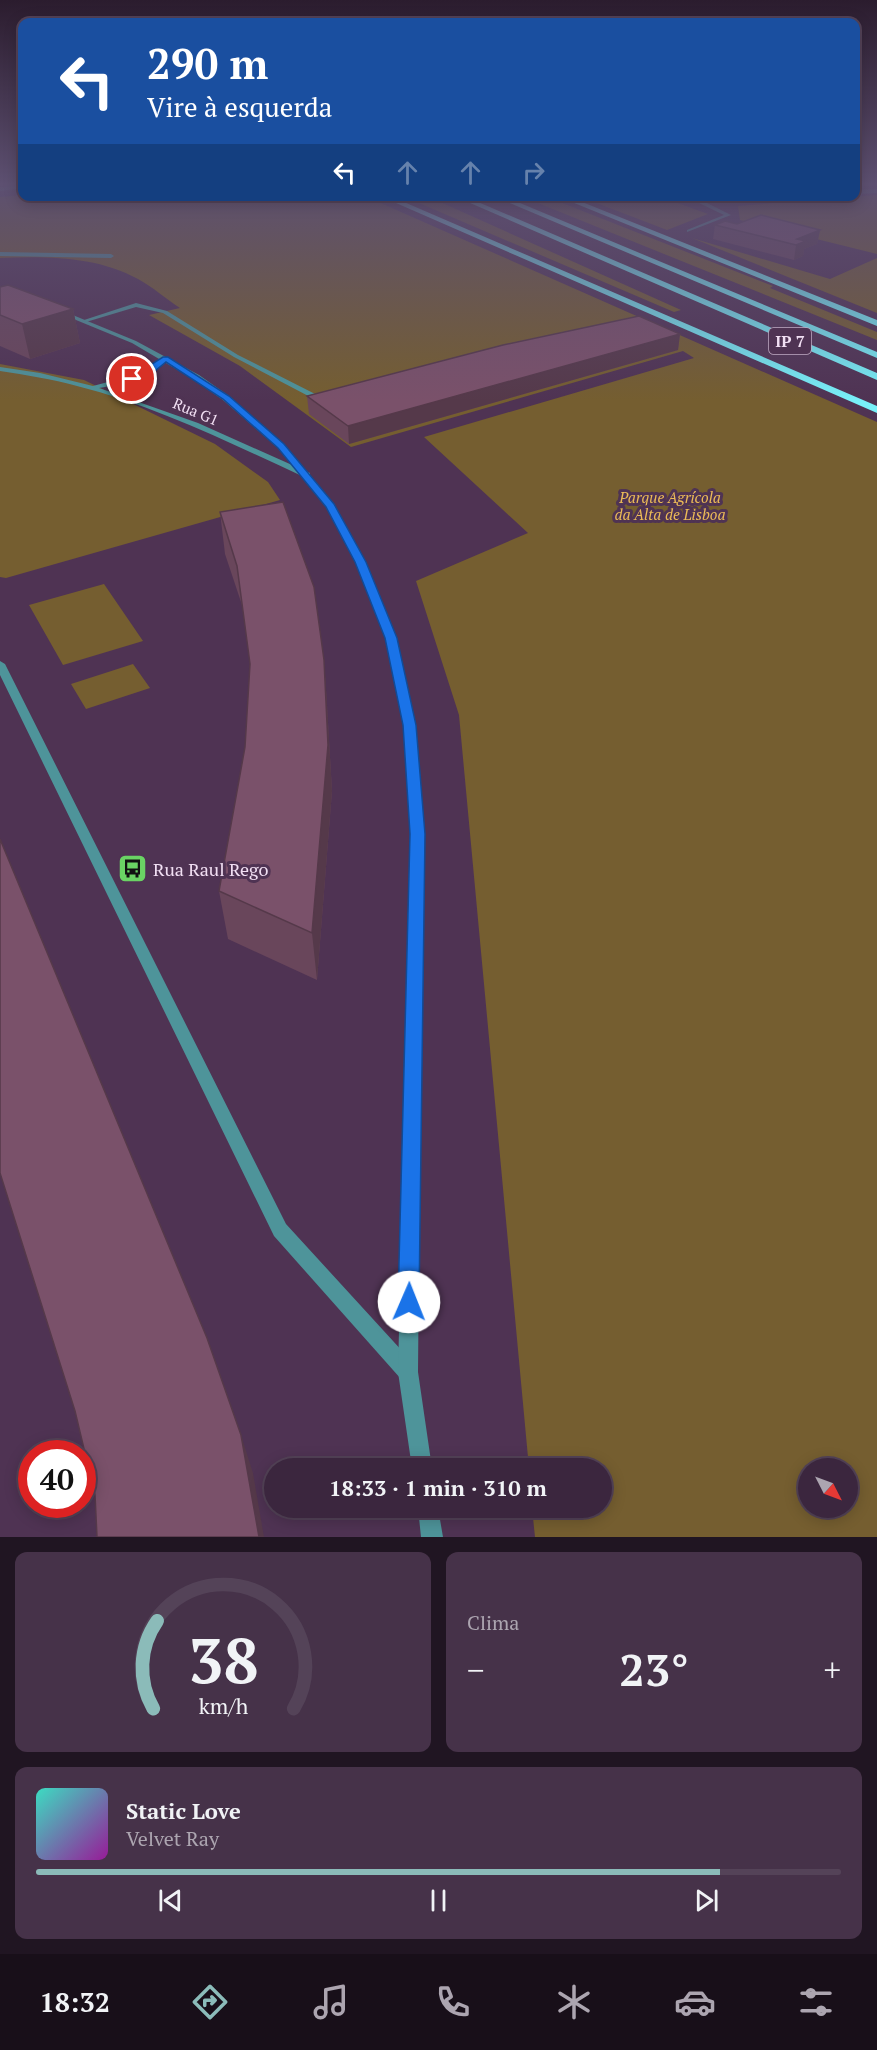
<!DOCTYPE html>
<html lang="pt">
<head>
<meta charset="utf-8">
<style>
  body { margin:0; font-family:"PT Serif",serif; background:#463249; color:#f1f3f6; height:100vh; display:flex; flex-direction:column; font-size:22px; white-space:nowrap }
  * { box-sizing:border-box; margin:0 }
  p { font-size:20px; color:#aca5b0 }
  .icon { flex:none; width:33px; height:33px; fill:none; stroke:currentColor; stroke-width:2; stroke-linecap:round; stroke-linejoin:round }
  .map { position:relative; height:1537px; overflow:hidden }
  .sheet { display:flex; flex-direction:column; gap:15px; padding:15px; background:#201522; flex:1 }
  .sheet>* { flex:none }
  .banner { position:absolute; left:18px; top:18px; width:842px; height:183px; border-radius:12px; box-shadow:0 3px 15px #0003,0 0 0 2px #544358; background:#1a4fa0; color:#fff; overflow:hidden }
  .needle { width:39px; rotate:132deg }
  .buttons { position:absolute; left:798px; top:1458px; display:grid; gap:12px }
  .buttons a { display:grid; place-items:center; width:60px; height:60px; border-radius:50%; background:#3b263e; box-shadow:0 3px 15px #0003,0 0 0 2px #544358; font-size:30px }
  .speed { position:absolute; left:18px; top:1440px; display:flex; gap:12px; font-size:30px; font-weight:700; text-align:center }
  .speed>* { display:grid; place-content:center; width:78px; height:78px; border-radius:50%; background:#3b263e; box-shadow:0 3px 15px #0003,0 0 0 2px #544358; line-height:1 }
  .speed .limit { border:9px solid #d22; background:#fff; color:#111 }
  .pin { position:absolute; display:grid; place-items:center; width:51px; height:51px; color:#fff; margin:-26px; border:3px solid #fff; border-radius:50%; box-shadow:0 2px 6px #0007 }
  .me { position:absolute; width:66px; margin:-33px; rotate:1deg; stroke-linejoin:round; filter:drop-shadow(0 0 4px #0008) }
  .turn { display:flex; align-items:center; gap:21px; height:126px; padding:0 30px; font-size:27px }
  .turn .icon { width:78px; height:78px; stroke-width:2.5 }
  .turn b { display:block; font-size:42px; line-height:51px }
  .lanes { display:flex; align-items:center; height:57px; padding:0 30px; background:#0003; justify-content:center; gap:30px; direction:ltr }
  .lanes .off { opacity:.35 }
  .big { font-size:45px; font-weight:700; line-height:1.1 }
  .sheet .tile { flex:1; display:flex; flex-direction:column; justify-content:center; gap:9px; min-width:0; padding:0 21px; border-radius:12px; background:#463249 }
  .sheet .dial { align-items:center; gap:0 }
  .dial svg { height:156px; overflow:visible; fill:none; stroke:#544358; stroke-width:7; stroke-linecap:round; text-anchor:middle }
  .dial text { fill:#f1f3f6; stroke:none }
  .song { display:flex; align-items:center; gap:18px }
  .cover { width:72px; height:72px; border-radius:9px; background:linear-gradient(135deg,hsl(170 70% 55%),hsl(300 70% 35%)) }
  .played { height:6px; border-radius:3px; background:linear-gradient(90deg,#8bbbb9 85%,#544358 85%) }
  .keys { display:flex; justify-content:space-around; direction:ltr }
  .heat { display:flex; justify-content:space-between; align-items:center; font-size:33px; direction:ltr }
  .sheet .tiles { flex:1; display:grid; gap:15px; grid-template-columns:1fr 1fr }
  .tile:last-child { grid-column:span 2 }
  .trip { position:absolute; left:264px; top:1458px; width:348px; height:60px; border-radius:30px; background:#3b263e; box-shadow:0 3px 15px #0003,0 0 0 2px #544358; font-weight:700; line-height:60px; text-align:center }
  .menu { display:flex; height:96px; justify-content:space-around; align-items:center; background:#180f19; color:#aca5b0 }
  .menu .icon { width:42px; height:42px }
  .menu .active { color:#8bbbb9 }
  .menu b { font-size:27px; color:#f1f3f6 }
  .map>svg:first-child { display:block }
  .green { fill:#755e30; fill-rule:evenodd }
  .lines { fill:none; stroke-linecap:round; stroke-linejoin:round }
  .service { fill:#4e949a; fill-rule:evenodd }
  .minor { fill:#4e949a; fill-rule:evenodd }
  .tertiary { fill:#4e949a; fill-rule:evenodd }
  .trunk { fill:#78f0f9; fill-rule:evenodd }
  .wall { fill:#69465b }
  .shaded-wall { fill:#55394a }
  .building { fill:#7a516a; stroke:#55394a; stroke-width:1.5 }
  .route { fill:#1a73e8; stroke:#114b97; stroke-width:1.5 }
  .labels { text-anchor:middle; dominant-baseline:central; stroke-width:6; stroke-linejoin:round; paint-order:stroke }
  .far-street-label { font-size:15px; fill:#f1dff3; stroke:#4f3353 }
  .far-park-label { font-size:15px; font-style:italic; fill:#ecbb57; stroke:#4f3353 }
  .shield { fill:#4f3353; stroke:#c0abc3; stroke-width:1.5 }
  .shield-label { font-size:16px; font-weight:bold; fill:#f1dff3 }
  .poi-label { font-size:18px; fill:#f1dff3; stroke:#4f3353; text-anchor:start }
</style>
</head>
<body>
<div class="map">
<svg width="877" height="1537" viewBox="0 0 877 1537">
  <rect width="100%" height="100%" fill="#4f3353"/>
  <!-- green -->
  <path class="green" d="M22,195l345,2 510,225v1115h-342l-3,-29h70v-40h-73l-70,-753 -43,-134 112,-48 -104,-96 270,-79 -11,-7 -332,96 -111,-81 -91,-51 31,-7c-14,-9 -27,-21 -42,-29 -41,-23 -93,-23 -138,-21v-61zM808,1468h40v40h-40z
    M877,195v59l-137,-34 -2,-14z
    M608,196l53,1 47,17 -41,16 -86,-33z
    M405,197h24l252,113 -7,2z
    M523,197h24l226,89 -3,2 107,44v8z
    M692,238l138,41 47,-21v55z
    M0,364l84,16 131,64 53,38 12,18 -274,78 -6,-1z
    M104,584l39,57 -80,24 -34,-60z
    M133,664l17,24 -64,21 -15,-25z"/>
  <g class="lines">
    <!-- service -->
    <path class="service" d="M697,200h4l30,15 -44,17v-2l37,-15 -27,-13z
      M0,252l111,2 3,2 -3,2 -111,-2z
      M136,303l31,8 71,44 85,43 -7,2 -82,-43 -71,-44 -27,-6 -50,15 -5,-1z"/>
    <!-- minor -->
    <path class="minor" d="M877,189v4l-22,1v-4z
      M670,196l29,3 80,-3 -80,7z
      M164,358l6,1c-19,17 -46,25 -71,29l99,35 112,50v4h-6c-74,-34 -148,-71 -227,-91 -25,-7 -51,-11 -77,-15v-4l40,6 53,13 37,-10z
      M0,661l5,3 281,560 129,141 3,7 -3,7 -7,3 -7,-3 -127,-143 -274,-561z"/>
    <!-- tertiary -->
    <path class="tertiary" d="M22,186v2l-22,3v-4z
      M59,311h4l73,30 63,34 30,21 55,48 51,63 31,55 30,76 20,87 7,109 -5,538 14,96h-20l-14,-96 13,-538 -7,-109 -18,-87 -30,-76 -29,-54 -49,-60 -55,-48 -30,-21 -61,-36 -73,-30z
      M418,1508h20l5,29h-22z"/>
    <!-- trunk -->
    <path class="trunk" d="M380,196h10l487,210v7z
      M454,196h10l413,177v7z
      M493,196h10l374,156v6z
      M557,196h10l310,124v6z"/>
  </g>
  <!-- wall -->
  <path class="wall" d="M737,224l83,6 -3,14 -13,5 -1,7 -9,4 -81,-21 2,-14z
    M0,287l73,22 7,34 -50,16 -30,-13z
    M680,334l-2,16 -329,94 -40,-30 -2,-18z
    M220,512l104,148 3,45 5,86 -15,189 -89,-41 -9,-48 26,-144 5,-83 -7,-56 -18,-54z"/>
  <!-- shaded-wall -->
  <path class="shaded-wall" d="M820,230l-3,14 -13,5 -1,7 -9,4 2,-15 1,-6z
    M73,309l7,34 -50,16 -8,-35z
    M680,334l-2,16 -329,94 -1,-18z
    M324,660l3,45 5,86 -15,189 -5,-47z
    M241,1435l12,38 11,64h-5z"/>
  <!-- building -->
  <path class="building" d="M761,215l59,15 -23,9 9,2 -10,4 -81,-20 10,-4 12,3z
    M8,285l65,24 -51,15 -22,-9v-28z
    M639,316l41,18 -332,92 -41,-30 196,-51z
    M283,502l31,85 10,73 4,85 -16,188 -93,-42 26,-144 5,-83 -13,-98 -17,-54z
    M0,839l207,499 34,97 18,102h-162l-2,-42 -20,-84 -75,-238z"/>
  <!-- sky -->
  <linearGradient id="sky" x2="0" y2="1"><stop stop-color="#2b1c2e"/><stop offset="0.46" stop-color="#5d5071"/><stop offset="1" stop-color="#5d5071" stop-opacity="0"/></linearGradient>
  <rect width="877" height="401" fill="url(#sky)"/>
  <!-- route -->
  <path class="route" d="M163,357h5l61,39 55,48 50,60 32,58 31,76 19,87 9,109 -6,468 -3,7 -7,3 -8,-3 -3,-7 12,-468 -7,-109 -18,-87 -30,-76 -29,-55 -48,-59 -55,-49 -57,-37 -16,13 -18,7 -4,-3z"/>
  <!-- icons -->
  <defs>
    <symbol id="bus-square" viewBox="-11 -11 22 22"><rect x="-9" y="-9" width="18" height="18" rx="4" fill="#6ad364" stroke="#4f3353"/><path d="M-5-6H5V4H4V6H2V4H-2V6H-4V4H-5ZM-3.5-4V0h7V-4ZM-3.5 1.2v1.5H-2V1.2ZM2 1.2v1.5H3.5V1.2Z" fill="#111"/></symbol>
  </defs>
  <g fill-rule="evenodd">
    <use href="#bus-square" x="116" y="852" width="33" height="33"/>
  </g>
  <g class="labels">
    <!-- far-street labels -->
    <g class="far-street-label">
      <text transform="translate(196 411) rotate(23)">Rua G1</text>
    </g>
    <!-- far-park labels -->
    <g class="far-park-label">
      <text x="670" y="497">Parque Agrícola<tspan x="670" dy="17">da Alta de Lisboa</tspan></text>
    </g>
    <!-- shield labels -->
    <rect class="shield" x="769" y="328" width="42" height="26" rx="4.5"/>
    <g class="shield-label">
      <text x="790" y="341">IP 7</text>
    </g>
    <!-- poi labels -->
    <g class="poi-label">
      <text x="153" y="869">Rua Raul Rego</text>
    </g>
  </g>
</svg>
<div class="buttons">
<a><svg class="needle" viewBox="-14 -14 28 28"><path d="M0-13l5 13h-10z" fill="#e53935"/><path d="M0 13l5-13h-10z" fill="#aca5b0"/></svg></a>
</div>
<div class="speed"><div class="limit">40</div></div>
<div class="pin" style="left:132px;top:379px;background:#d93025"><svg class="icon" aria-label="arrive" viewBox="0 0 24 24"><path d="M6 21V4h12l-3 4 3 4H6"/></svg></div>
<svg class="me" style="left:409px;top:1302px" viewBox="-20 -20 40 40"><circle r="19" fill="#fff"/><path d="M0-13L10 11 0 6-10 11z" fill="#1a73e8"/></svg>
<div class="trip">18:33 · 1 min · 310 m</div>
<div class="banner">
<div class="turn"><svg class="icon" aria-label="left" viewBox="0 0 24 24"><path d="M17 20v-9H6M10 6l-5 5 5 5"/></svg><div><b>290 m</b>Vire à esquerda</div></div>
<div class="lanes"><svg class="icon" aria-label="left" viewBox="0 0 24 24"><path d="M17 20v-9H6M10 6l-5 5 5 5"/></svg><svg class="icon off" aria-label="ahead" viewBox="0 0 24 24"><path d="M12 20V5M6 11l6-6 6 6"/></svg><svg class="icon off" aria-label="ahead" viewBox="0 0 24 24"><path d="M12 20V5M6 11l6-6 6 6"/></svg><svg class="icon off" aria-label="right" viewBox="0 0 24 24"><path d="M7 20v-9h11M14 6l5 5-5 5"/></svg></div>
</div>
</div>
<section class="sheet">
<div class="tiles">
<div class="tile dial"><svg viewBox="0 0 100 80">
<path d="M14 69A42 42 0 1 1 86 69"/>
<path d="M14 69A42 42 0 0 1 16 24" stroke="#8bbbb9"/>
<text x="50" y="56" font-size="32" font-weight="700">38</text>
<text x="50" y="72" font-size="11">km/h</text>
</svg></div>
<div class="tile"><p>Clima</p>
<div class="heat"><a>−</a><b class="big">23°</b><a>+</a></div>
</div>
<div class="tile">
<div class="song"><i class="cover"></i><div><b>Static Love</b><p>Velvet Ray</p></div></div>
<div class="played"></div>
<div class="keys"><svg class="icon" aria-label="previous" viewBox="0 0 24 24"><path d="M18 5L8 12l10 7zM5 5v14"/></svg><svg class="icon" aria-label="pause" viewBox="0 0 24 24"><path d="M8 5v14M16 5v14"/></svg><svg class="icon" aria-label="next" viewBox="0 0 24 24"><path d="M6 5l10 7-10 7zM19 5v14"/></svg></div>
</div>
</div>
</section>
<nav class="menu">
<b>18:32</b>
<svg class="icon active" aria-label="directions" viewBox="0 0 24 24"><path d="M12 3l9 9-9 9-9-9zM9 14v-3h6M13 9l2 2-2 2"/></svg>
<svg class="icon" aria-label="music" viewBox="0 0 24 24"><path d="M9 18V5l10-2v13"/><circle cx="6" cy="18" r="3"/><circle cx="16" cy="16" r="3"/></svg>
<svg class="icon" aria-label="phone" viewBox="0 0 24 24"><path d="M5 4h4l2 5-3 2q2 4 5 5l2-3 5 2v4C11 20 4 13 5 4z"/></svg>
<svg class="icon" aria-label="climate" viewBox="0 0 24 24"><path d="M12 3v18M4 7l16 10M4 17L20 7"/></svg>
<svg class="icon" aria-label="car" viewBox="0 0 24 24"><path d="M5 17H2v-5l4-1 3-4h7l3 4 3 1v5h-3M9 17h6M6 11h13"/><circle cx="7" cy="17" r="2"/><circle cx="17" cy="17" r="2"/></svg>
<svg class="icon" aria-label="filters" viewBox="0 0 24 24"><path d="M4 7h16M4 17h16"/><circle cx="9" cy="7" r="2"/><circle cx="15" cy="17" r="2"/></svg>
</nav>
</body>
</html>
